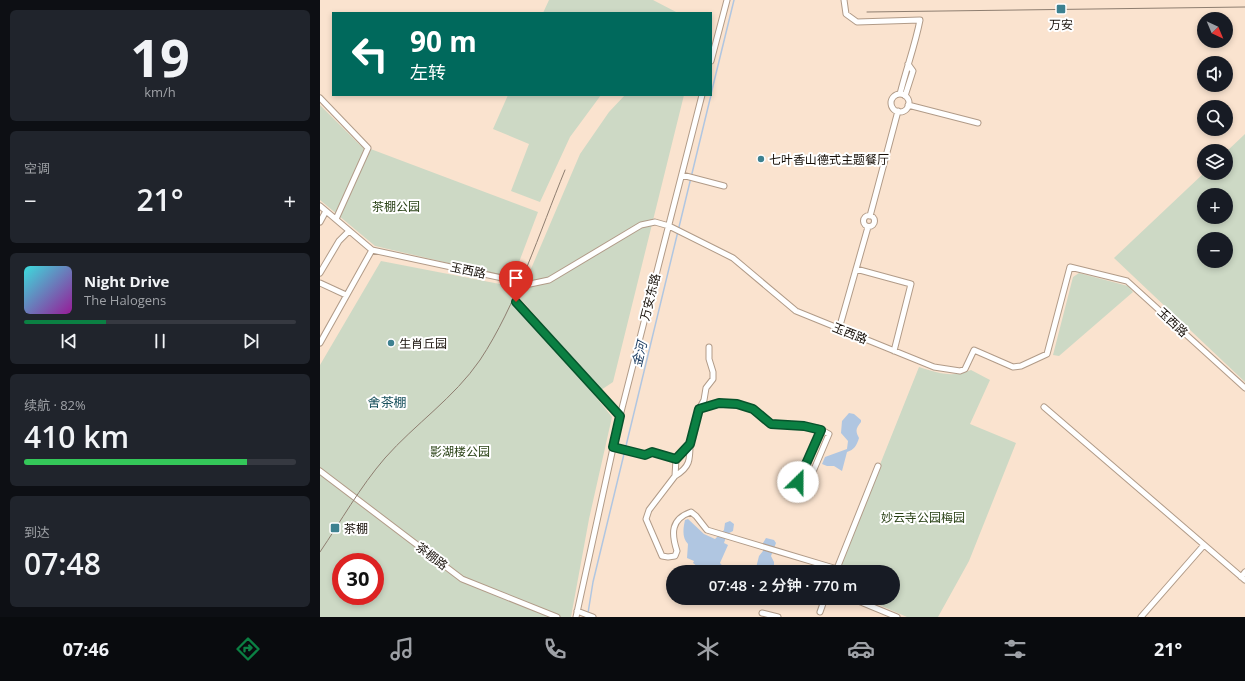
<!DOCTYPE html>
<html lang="zh">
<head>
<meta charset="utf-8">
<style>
  body { margin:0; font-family:"Open Sans","Noto Sans SC",sans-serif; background:#20242c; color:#f1f3f6; height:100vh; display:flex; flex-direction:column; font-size:15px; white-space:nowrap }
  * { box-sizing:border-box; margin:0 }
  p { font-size:13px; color:#9ea1a6 }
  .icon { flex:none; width:22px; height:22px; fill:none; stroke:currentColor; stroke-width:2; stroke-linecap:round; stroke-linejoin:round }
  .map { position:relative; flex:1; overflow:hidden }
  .drawer { display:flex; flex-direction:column; gap:10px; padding:10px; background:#0d0f14; width:320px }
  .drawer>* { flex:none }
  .top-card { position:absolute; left:12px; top:12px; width:380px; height:84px; border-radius:0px; box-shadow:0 2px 6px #0003; background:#00695c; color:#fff; overflow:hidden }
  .needle { width:26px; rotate:136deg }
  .controls { position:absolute; left:877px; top:12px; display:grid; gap:8px }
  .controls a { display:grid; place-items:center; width:36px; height:36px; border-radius:50%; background:#171b24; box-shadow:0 2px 6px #0003; font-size:20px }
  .speed { position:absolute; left:12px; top:553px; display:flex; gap:8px; font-size:20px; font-weight:700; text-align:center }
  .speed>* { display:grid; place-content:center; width:52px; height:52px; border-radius:50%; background:#171b24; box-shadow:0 2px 6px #0003; line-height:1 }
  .speed .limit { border:6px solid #d22; background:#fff; color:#111 }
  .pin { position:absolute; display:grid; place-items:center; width:34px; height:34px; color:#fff; margin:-41px -17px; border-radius:50% 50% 50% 0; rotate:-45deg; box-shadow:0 0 4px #0007 }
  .pin .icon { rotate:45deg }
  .me { position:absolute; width:44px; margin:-22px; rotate:23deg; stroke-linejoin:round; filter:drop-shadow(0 0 3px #0008) }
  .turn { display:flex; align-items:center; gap:14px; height:84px; padding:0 12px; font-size:18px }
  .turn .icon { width:52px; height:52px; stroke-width:2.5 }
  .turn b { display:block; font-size:28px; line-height:34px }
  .big { font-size:30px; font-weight:600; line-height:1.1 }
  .drawer .widget { flex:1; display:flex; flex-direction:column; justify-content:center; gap:6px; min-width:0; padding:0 14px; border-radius:6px; background:#20242c }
  .drawer .dial { align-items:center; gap:0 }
  .dial b { font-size:52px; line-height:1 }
  .song { display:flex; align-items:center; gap:12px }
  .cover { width:48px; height:48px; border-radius:6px; background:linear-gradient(135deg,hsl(180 70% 55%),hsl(300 70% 35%)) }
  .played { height:4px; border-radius:2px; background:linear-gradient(90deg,#0b8043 30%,#363941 30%) }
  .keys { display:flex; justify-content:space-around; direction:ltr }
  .heat { display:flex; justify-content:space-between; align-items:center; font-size:22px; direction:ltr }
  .charge { height:6px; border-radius:3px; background:linear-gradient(90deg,#34c759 82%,#363941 0) }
  .trip { position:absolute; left:346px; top:565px; width:234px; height:40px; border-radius:20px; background:#171b24; box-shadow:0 2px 6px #0003; font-weight:600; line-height:40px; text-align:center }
  .dock { display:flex; height:64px; justify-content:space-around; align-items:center; background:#090b0e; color:#9ea1a6 }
  .dock .icon { width:28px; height:28px }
  .dock .current { color:#0b8043 }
  .dock b { font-size:18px; color:#f1f3f6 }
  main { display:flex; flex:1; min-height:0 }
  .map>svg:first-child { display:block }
  .green { fill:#cdd9c5; fill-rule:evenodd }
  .water { fill:#b0c6e1 }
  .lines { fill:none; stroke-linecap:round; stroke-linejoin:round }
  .stream { stroke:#b0c6e1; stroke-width:1.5 }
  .minor-casing { stroke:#b19b88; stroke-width:7 }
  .minor { stroke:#fff; stroke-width:5 }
  .tram { stroke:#8e7e70; stroke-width:1 }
  .route-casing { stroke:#07532c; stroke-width:10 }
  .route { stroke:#0b8043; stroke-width:7 }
  .poi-dot { fill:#3d8190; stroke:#fff; stroke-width:1.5 }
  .labels { text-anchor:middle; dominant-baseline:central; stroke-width:4; stroke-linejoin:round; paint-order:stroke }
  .poi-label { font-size:12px; fill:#171009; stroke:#fff; text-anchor:start }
  .park-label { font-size:12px; fill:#294115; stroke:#fff }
  .street-label { font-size:12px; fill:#171009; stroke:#fff }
  .water-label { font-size:13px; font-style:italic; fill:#1d3d62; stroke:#fff }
  .neighbourhood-label { font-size:13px; fill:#19515d; stroke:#fff }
</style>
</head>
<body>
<main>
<section class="drawer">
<div class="widget dial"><b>19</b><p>km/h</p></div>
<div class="widget"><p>空调</p>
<div class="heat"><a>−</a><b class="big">21°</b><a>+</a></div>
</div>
<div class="widget">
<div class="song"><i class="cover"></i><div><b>Night Drive</b><p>The Halogens</p></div></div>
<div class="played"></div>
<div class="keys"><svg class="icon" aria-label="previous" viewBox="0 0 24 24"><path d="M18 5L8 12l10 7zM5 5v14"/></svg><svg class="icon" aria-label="pause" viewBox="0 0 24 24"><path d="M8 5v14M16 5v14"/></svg><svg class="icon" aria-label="next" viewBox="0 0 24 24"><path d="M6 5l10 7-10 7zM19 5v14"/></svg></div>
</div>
<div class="widget"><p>续航 · 82%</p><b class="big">410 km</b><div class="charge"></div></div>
<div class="widget"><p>到达</p><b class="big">07:48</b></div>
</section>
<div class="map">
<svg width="925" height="617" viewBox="0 0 925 617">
  <rect width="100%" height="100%" fill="#fae3cf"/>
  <!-- green -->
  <path class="green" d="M229,0h104l25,13h-135z
    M188,95h93l-31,42 -30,65 -29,-11 18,-47 -36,-15z
    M305,95h59l-71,287 -12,8 -82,-93 61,-143 29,-42z
    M0,105l40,40 178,67 -25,66 -138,-32 -55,-46z
    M925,134v248l-131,-124 90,-85h22v-21zM884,195h22v22h-22zM884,239h22v22h-22z
    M61,261l124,24 107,132 -23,102 -18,98h-251v-252zM21,562h34v34h-34z
    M759,273l49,13 5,6 -74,64 -6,-1 20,-78z
    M599,367c20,6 32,11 52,3l19,10 -20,44 46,19 -47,118 -31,56h-31l-44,-19h30v-26h-56z"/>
  <!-- water -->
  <path class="water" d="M529,413l5,1 7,6v2c-5,6 -6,9 -2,16 -2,7 -5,12 -12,14l-5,19 -8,-5h-7l-5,-2 3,-7 22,-8 1,-8 -7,-8 1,-12z
    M368,519l16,15 11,5 9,-9 1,-7 5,-2 4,3 -1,7 -6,3 -3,9 4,2 -8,18 8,9h-20l-3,-6 -7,1 -5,-4 1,-2 -7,-3 1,-14c-6,-6 -5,-15 -3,-24z
    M446,538l8,2 2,3 -5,13 3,6v5l-7,5h-12l4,-16 4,-5v-8z"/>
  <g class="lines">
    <!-- stream -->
    <path class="stream" d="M391,94l23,-94
      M268,613l5,-31 118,-487"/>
    <defs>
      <path id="minor" d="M524,0l2,14 11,8 63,-2c-5,26 -14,49 -20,74
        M391,61l16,-61
        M571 103a9 9 0 1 1 18 0a9 9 0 1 1-18 0Z
        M585,96l8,-25 -5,-7
        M0,98l48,50 -32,71
        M588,105l70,18
        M362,175l42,11
        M0,206l52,44 -52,93
        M543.5 221a5.5 5.5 0 1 1 11 0a5.5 5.5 0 1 1-11 0Z
        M550,216l28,-105
        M0,222l6,-11
        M52,250l158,34 19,-4 92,-55 14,-3 14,4 64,32 63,53 138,56 26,4 5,-2 9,-19 39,17 8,-1 26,-12 23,-87 57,14 118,107
        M536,269l55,15 -17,67
        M0,273l19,-32 10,-10
        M0,283l26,12
        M196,302l104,114
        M519,329l29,-102
        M724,407l201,173
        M379,409l20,-6 18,1 16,5 18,15 47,4 11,6 -22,52 -9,-4 23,-53
        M370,444l8,-33 6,-11 2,-12 7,-9v-7l-4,-13v-12
        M293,447l32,8 6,-3 25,7 -1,17c15,-9 15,-16 15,-32l-14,15
        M0,471l142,108 95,38
        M355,476l-26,34 -3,9 16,37 6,1 7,-1 2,-5c-6,-18 -6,-32 14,-39l5,4 11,14 130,39
        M516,571l42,-105
        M921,577l4,-5
        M531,598l46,19
        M257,611l16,6
        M500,612l5,-14
        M442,613l16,4
        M256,617l44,-201 82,-321
        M821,617l63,-72"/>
    </defs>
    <!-- minor casing -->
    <use href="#minor" class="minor-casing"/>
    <!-- minor -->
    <use href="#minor" class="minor"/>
    <!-- tram -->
    <path class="tram" d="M547,12l378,-5
      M0,552c21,-31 40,-65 65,-94 30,-34 69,-60 95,-98 36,-54 60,-129 85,-190"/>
  </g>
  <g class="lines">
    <defs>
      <path id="route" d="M196,302l104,114 -7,31 32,8 7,-3 24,7 14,-15 9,-35 20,-6 18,1 16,5 18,15 33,2 17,4 -23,52"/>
    </defs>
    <!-- route casing -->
    <use href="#route" class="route-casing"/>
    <!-- route -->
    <use href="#route" class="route"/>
  </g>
  <!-- markers -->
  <g class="poi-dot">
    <rect x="736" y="4" width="10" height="10" rx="2"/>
    <circle cx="441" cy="159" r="4"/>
    <circle cx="71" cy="343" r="4"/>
    <rect x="10" y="523" width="10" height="10" rx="2"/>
  </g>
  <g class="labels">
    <!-- poi labels -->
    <g class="poi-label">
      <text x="741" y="24" text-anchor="middle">万安</text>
      <text x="449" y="159">七叶香山德式主题餐厅</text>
      <text x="79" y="343">生肖丘园</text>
      <text x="24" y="528">茶棚</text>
    </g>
    <!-- park labels -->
    <g class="park-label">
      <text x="76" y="206">茶棚公园</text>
      <text x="140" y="451">影湖楼公园</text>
      <text x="603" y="517">妙云寺公园梅园</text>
    </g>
    <!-- street labels -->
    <g class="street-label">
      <text transform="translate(148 270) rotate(12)">玉西路</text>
      <text transform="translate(330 297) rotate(-76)">万安东路</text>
      <text transform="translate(853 322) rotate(43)">玉西路</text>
      <text transform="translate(530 333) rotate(22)">玉西路</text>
      <text transform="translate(112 556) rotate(37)">茶棚路</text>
    </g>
    <!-- water labels -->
    <g class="water-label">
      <text transform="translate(319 354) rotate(-76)">金河</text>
    </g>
    <!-- neighbourhood labels -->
    <g class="neighbourhood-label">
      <text x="67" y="402">舍茶棚</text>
    </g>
  </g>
</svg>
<div class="controls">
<a><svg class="needle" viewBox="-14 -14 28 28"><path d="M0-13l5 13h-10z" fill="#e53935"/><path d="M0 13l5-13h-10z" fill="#9ea1a6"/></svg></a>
<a><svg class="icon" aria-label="sound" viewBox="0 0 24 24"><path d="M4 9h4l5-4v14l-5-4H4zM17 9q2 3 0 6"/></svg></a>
<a><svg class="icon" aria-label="search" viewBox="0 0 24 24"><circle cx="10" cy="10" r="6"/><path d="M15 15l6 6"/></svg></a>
<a><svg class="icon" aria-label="layers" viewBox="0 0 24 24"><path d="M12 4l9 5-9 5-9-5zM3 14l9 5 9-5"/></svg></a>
<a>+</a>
<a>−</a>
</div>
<div class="speed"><div class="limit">30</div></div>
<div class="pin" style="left:196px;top:302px;background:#d93025"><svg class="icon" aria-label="arrive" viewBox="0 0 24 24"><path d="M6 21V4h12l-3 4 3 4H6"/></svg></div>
<svg class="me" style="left:478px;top:482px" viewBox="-20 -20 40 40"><circle r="19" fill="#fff"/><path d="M0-13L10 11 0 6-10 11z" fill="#0b8043"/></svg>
<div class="trip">07:48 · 2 分钟 · 770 m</div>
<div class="top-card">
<div class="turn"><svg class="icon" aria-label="left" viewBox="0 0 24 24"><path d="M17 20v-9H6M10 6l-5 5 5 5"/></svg><div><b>90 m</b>左转</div></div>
</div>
</div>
</main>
<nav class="dock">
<b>07:46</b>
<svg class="icon current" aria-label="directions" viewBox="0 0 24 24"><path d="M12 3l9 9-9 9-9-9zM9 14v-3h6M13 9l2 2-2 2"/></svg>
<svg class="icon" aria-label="music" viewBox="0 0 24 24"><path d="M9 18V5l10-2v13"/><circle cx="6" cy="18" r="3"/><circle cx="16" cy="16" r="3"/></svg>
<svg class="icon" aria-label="phone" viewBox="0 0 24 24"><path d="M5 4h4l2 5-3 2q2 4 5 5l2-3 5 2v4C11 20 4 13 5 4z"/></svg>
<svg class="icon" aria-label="climate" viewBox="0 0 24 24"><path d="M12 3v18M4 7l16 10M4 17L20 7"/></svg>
<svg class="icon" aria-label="car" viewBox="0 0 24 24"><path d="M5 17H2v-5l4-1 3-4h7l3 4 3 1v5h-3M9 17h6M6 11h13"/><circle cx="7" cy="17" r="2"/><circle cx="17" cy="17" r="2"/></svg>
<svg class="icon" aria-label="filters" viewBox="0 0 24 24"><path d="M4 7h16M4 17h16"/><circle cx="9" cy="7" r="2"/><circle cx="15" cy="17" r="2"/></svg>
<b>21°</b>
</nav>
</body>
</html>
